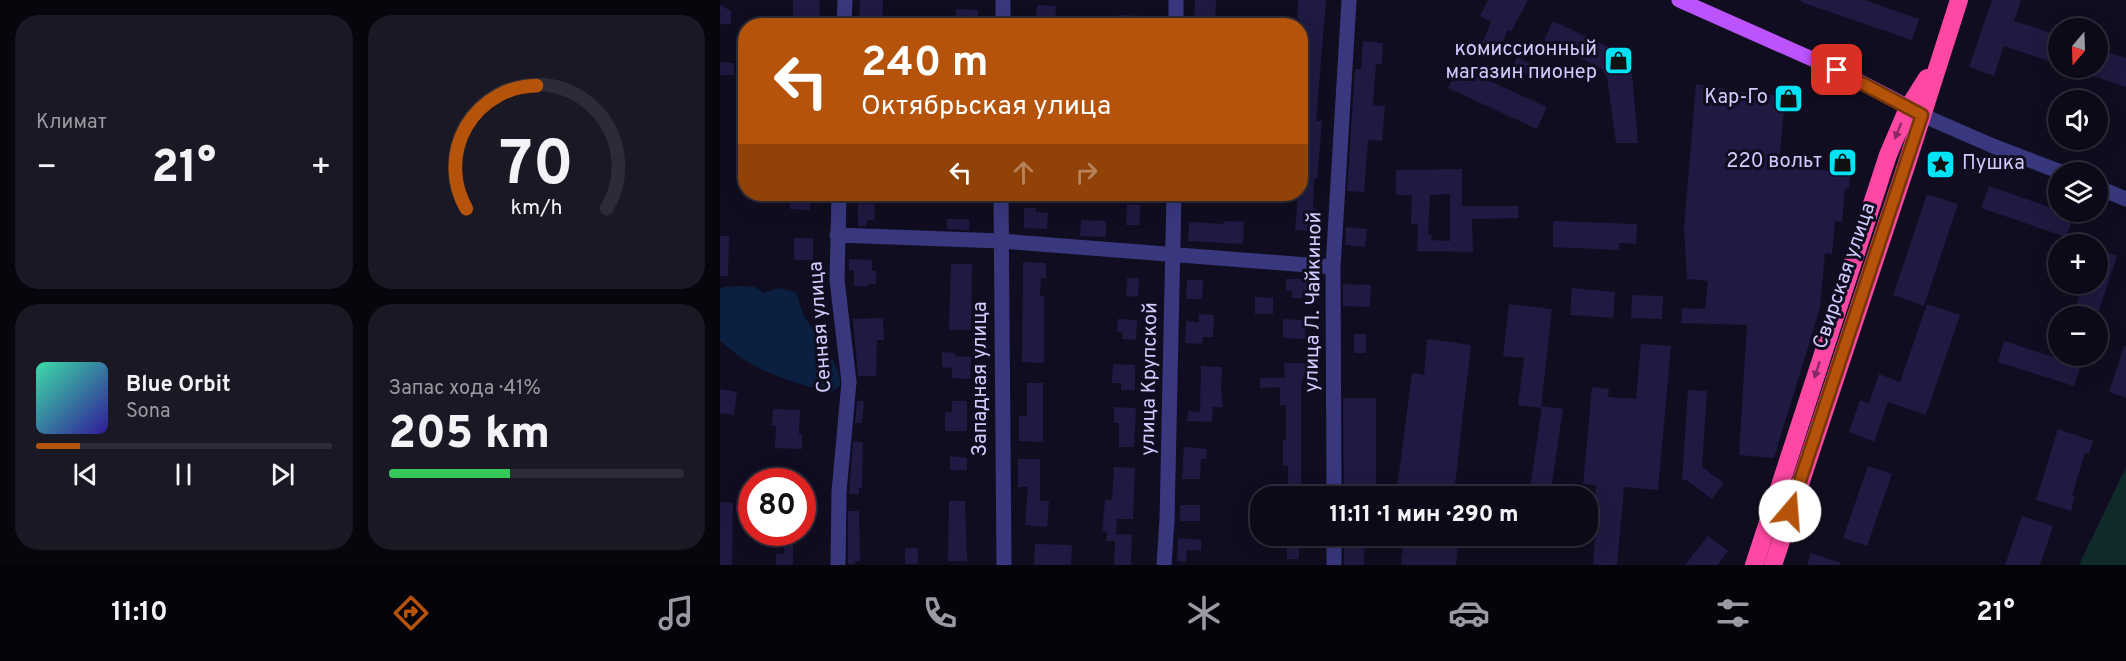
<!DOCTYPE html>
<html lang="ru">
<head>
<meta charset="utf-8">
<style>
  body { margin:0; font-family:Overpass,sans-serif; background:#1a1825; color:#f1f3f6; height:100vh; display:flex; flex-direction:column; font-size:22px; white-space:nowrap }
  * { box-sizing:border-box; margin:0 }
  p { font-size:20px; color:#9a9aa2 }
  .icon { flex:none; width:33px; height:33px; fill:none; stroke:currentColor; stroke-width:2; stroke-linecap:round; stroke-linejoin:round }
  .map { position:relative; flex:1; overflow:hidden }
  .side { display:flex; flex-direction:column; gap:15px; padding:15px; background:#07060d; width:720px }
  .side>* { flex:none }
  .banner { position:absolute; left:18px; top:18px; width:570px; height:183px; border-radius:24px; box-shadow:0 6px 24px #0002,0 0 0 2px #2c2b37; background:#b45309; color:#fff; overflow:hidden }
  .needle { width:39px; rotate:199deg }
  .tools { position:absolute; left:1328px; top:18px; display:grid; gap:12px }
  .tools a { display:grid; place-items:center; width:60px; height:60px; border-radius:50%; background:#0c0a18; box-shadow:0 6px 24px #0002,0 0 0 2px #2c2b37; font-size:30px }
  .speed { position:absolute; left:18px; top:468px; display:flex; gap:12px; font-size:30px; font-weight:700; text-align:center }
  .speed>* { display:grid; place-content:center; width:78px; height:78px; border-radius:50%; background:#0c0a18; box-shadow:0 6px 24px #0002,0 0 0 2px #2c2b37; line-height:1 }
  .speed .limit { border:9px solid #d22; background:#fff; color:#111 }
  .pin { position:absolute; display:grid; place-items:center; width:51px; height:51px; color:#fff; margin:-26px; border-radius:12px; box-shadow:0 3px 9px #0006 }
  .me { position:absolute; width:66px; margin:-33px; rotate:18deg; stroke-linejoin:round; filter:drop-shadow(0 0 4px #0008) }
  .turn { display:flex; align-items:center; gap:21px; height:126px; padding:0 24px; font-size:27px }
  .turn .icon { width:78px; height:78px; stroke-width:2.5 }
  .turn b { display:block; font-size:42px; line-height:51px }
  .lanes { display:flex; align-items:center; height:57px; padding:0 24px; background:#0003; justify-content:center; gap:30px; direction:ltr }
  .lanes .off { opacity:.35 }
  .big { font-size:45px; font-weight:800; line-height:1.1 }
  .side .widget { flex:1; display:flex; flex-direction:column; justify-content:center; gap:9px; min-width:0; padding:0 21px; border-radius:24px; background:#1a1825 }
  .side .dial { align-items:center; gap:0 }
  .dial svg { height:156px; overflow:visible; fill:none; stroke:#2c2b37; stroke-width:7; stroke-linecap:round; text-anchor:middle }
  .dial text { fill:#f1f3f6; stroke:none }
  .song { display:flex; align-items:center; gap:18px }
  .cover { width:72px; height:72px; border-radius:9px; background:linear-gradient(135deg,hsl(160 70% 55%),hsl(250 70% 35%)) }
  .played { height:6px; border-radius:3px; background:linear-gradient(90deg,#b45309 15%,#2c2b37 15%) }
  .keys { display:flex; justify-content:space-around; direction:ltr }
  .heat { display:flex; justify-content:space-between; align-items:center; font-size:33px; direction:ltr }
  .charge { height:9px; border-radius:4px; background:linear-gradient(90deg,#34c759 41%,#2c2b37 0) }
  .side .tiles { flex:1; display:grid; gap:15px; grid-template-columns:repeat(2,1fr) }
  .trip { position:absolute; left:530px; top:486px; width:348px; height:60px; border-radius:24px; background:#0c0a18; box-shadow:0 6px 24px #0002,0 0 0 2px #2c2b37; font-weight:800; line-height:60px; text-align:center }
  .menu { display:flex; height:96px; justify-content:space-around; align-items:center; background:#05040a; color:#9a9aa2 }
  .menu .icon { width:42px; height:42px }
  .menu .active { color:#b45309 }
  .menu b { font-size:27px; color:#f1f3f6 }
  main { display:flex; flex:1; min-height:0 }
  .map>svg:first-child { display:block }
  .green { fill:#102a29 }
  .water { fill:#0b2041 }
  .building { fill:#201941; fill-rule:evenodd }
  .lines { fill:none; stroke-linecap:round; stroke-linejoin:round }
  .minor { stroke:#39387f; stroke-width:15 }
  .major { stroke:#bb53ff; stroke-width:15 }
  .highway { stroke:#ff47a3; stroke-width:18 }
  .oneway { fill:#882a62 }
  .route-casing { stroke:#753606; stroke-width:15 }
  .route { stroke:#b45309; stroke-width:10 }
  .labels { text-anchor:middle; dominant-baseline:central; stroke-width:6; stroke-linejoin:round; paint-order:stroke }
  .poi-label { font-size:20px; fill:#d1ccff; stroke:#100d20; text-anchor:end }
  .street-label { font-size:20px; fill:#d1ccff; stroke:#100d20 }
</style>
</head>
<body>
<main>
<section class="side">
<div class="tiles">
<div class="widget"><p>Климат</p>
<div class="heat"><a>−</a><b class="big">21°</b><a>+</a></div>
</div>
<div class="widget dial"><svg viewBox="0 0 100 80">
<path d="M14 69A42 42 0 1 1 86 69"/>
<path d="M14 69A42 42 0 0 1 50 6" stroke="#b45309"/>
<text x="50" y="56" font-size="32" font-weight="700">70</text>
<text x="50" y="72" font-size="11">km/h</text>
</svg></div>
<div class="widget">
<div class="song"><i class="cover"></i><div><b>Blue Orbit</b><p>Sona</p></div></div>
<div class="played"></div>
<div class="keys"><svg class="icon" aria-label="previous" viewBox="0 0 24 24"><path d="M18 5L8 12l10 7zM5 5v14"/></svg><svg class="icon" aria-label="pause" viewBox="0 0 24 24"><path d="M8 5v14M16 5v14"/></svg><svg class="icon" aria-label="next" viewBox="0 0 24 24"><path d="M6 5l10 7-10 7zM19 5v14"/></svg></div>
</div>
<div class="widget"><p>Запас хода · 41%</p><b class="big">205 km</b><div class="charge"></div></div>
</div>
</section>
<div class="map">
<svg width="1406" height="565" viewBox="0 0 1406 565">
  <rect width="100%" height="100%" fill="#100d20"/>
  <!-- green -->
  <path class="green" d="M1406,467v98h-47z"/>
  <!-- water -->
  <path class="water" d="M21,286l14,1 9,6 14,-5 18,4c3,9 5,19 10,27 11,17 36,46 34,67l-10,7c-42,-13 -78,-21 -110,-53v-51l5,-2z"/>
  <!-- building -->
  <path class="building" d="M73,0h27l-1,19 -26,-1z
    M140,0h23l-1,26h-19l1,-9h-5z
    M475,0h21l-1,26h-21z
    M578,0h28l-10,121h6l-5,58h-3l-1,29 4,1 -2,23 -20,-2 3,-36h2v-32l6,-59h-6v-84l-3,-1z
    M768,0h40l-17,32 -3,-2 -11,25 -17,-7 11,-26 -11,-6z
    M1081,0h63l55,19 -7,21 -111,-38z
    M1272,0h29l-7,21 44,14v29l-54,-18 -10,30 -25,-9z
    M0,5l11,6v13h-11z
    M317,5l19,1 -1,20h-19z
    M236,9l22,1v16h-23z
    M399,15l22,1 -1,10h-21z
    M833,21l75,35 3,7 7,80h-22l-9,-66 -5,-8 -58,-29z
    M643,41l20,2 -1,21h-6l-3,41 12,1 -3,35 -14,-1 -4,52 -17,-1 8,-122h6z
    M1377,49l29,9v29l-53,-18v-1h24z
    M797,57l18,9 -5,10 -17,-9z
    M0,62l14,1v12h-14z
    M738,67l89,40 -10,22 -89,-41z
    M976,84l55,9 34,3 -6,70 51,5 1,-13 7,-8 14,2 -3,37 -4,-1 -3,34 -7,-1 -3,33 -7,-1 -5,55 -46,150 -35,-3 8,-130 -66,-2 1,-15 23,1 3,-28 -21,-2 -3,-51z
    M742,169v37h56l1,12 -47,1 1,33 -56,-1 1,-26 -7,-1 1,-29h-16v-25zM730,194v47l-19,-1 1,-5 -4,-1 2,-39z
    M1269,186l69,24v2l16,3 -8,22 -85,-29z
    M70,194h21l-1,16 -20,-1z
    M1207,194l31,10 -34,102 -31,-11z
    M138,203l17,1 -1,16h-7l-1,6h-8z
    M407,204l14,1 -2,20h-13z
    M304,208h12v4l12,1 -1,16 -23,-1z
    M227,219h22v11l-22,-1z
    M361,220l25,1v16l-26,-1z
    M504,221l20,1 -1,22 -55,-3 1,-19 34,2z
    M833,221l84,3 -1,20 -17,-1v7l-66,-3z
    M626,227l21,2 -2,18 -20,-2z
    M0,236h9l-1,40h-8z
    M74,238h19v22h-19z
    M1377,249l20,7 -20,60h-24l10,-32h14z
    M129,259l23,1v11h4v13h-8v3l-14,-1v-16h-5z
    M303,262l23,1v15h-5l-1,18h4v67l-22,-1z
    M231,264h21l-1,66h-22z
    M407,278h12l-1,19 -12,-1z
    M566,279h25v19h-19v-7h-6z
    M467,280h16l-1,19h-16z
    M623,284l28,1 -1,22 -27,-1z
    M852,288l43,4 -2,26 -43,-3z
    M912,295l31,1 -1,23 -31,-1z
    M535,297l18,1v16h-18z
    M789,304l43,5 -11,99 -23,-3 6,-47 -21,-2z
    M1207,304l33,11 -34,100 -38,-13 -14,40 -25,-10 11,-32 9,3 10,-29 21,8z
    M479,314l15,1 -1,22h-10l-1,7 -17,-1 1,-22 13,1z
    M163,318l1,22h-7l-1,36h-18l-5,-57z
    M398,319l19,1 -1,20 -14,-1v-7h-5z
    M563,319l23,1 -1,19 -22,-1z
    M634,334h12v19h-12z
    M707,339l44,6 -16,139 10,1 -1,11h-68l16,-123 12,2z
    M1284,341l55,18 1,-3h24l-10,30 -76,-24z
    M921,344l30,2 -13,144 -34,-3 -7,78h-24l2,-27 -4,-1 5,-52 -13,-1 9,-97 17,2 -1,8 28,2z
    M1404,346h2v52l-17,-6z
    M222,352l13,1v3l16,1 -1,22 -18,-1v-10l-10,-1z
    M564,363h21v14h-2l-2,10v102h-13v-23h-5v-26h3v-35h-6v-18l-20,1v-10h25z
    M393,364l22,1v25h-14v-7h-9z
    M481,366l21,1 -1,23 2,17h-10l-1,15 -25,-1 1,-10 12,1z
    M307,383h16v59l-24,-1v-25h8z
    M0,389l17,3 -3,23 -14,-2z
    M968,390l19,1 -5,76 22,16 -12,16 -26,-19h-4z
    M623,398h33v98h-32z
    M137,401h7l-2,22h-7z
    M232,401h15v30h-22v-19h7z
    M822,406l21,3 -13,87h-21z
    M394,407l22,1 -2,39h-15v-24h-5z
    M53,409l27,1 -1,24h3v15l-27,-1 1,-22h-4z
    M1338,429l35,12 -4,13 -4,-1 -13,42 3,1 -4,15 -35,-11z
    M133,441l10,1 -1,46h-3v6h-10z
    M464,447l23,2 -1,10h-5l-1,20h-18z
    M230,456l17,2v12h-17z
    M298,459h22v42h9l-2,26 -22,-2 3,-38h-10z
    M1148,466l24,8 -25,72 -24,-8z
    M394,467l21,1 -2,51h-16l-1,15 16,1 -1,30h-17l1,-24h-9l1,-9 -5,-1 3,-31h7z
    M229,501h16l2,60h-19z
    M0,502l13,1 -1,62h-12z
    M460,505h20v16h-20z
    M128,511h11l1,50h-5v3h-7z
    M1302,516l31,10 -13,39h-35z
    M64,532h9v33h-17v-11h8z
    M567,536h12v23h-12z
    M624,536h21l-1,29h-20z
    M684,536h55l-3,29h-55z
    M988,536l20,15 -10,14h-33z
    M458,538l23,2v10h-14l-1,12 -9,-1z
    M315,544l37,1 -1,20h-37z
    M185,548h13v16h-13z
    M1091,553l30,10 -1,2h-33z"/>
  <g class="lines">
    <!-- minor -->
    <path class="minor" d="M124,26l1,-26
      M283,26v-26
      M456,26v-26
      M1202,115l71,31 68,26
      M1377,187l29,12
      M281,194l3,371
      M117,235l164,6 332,26
      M614,496l-1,-229 16,-267
      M614,536v29
      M118,565l1,-73 10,-110 -12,-102 2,-86
      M444,565l3,-45 7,-326"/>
    <!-- major -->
    <path class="major" d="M959,0l158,70 81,42"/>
    <!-- highway -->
    <path class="highway" d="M1034,565l134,-410 20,-47 19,-30
      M1053,565l134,-402 52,-163"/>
  </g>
  <!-- one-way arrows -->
  <defs><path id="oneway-solid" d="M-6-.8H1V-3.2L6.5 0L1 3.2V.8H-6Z" transform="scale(1.5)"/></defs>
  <g class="oneway">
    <use href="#oneway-solid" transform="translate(1178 131) rotate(112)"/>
    <use href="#oneway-solid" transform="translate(1097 370) rotate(108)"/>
  </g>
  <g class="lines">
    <defs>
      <path id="route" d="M1070,511l132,-396 -85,-45"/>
    </defs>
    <!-- route casing -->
    <use href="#route" class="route-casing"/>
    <!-- route -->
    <use href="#route" class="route"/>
  </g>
  <!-- icons -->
  <defs>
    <symbol id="shop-square" viewBox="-11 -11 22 22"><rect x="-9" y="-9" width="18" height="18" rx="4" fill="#00e3f7" stroke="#100d20"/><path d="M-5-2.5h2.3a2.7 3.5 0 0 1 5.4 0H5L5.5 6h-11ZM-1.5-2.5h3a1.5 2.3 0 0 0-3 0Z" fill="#111"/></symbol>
    <symbol id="sight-square" viewBox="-11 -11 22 22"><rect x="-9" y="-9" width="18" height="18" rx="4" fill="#00e3f7" stroke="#100d20"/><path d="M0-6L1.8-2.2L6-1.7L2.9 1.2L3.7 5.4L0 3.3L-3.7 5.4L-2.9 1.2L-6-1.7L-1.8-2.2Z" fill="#111"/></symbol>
  </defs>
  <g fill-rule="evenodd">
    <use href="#shop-square" x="882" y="44" width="33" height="33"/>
    <use href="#shop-square" x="1052" y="82" width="33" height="33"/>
    <use href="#shop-square" x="1106" y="146" width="33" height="33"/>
    <use href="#sight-square" x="1204" y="148" width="33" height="33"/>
  </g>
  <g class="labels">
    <!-- poi labels -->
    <g class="poi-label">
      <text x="877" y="50">комиссионный<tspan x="877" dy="23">магазин пионер</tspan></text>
      <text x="1048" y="98">Кар-Го</text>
      <text x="1102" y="162">220 вольт</text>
      <text x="1242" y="164" text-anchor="start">Пушка</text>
    </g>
    <!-- street labels -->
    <g class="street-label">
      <text transform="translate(1125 276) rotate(-71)">Свирская улица</text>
      <text transform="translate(594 302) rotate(-89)">улица Л. Чайкиной</text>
      <text transform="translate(101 327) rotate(-94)">Сенная улица</text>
      <text transform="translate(261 379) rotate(-90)">Западная улица</text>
      <text transform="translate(430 379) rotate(-89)">улица Крупской</text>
    </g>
  </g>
</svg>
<div class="tools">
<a><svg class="needle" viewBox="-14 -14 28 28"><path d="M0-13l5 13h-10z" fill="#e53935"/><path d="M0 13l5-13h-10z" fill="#9a9aa2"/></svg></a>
<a><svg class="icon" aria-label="sound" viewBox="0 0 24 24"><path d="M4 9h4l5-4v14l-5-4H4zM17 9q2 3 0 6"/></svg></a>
<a><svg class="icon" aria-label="layers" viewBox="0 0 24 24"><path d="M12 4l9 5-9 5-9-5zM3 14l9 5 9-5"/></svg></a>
<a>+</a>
<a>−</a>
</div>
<div class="speed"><div class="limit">80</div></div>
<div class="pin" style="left:1117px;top:70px;background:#d93025"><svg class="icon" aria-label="arrive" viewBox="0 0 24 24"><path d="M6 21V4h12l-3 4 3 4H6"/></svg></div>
<svg class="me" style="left:1070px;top:511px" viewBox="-20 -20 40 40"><circle r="19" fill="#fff"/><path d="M0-13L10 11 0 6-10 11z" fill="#b45309"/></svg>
<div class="trip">11:11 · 1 мин · 290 m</div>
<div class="banner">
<div class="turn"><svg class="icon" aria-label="left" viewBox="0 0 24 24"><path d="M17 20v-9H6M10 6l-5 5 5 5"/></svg><div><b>240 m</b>Октябрьская улица</div></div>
<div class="lanes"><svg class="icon" aria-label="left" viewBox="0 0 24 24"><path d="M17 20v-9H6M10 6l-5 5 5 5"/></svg><svg class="icon off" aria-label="ahead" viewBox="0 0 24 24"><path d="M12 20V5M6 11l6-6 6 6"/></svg><svg class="icon off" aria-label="right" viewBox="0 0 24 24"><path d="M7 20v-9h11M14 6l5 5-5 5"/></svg></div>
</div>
</div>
</main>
<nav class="menu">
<b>11:10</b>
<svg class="icon active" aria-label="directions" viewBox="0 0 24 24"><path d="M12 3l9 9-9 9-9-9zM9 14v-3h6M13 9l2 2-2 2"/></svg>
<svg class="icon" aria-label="music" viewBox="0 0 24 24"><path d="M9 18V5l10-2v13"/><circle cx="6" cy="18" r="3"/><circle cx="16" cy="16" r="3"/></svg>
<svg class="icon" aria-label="phone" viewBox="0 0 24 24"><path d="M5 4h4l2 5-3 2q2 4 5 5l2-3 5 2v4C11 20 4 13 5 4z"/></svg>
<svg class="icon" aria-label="climate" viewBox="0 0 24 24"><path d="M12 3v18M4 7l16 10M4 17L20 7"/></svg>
<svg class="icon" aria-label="car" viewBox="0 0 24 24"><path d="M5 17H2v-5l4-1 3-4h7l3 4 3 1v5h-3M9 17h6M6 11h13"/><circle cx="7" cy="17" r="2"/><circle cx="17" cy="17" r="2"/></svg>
<svg class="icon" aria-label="filters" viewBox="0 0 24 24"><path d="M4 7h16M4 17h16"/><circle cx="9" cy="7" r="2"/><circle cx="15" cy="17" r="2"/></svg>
<b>21°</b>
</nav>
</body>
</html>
